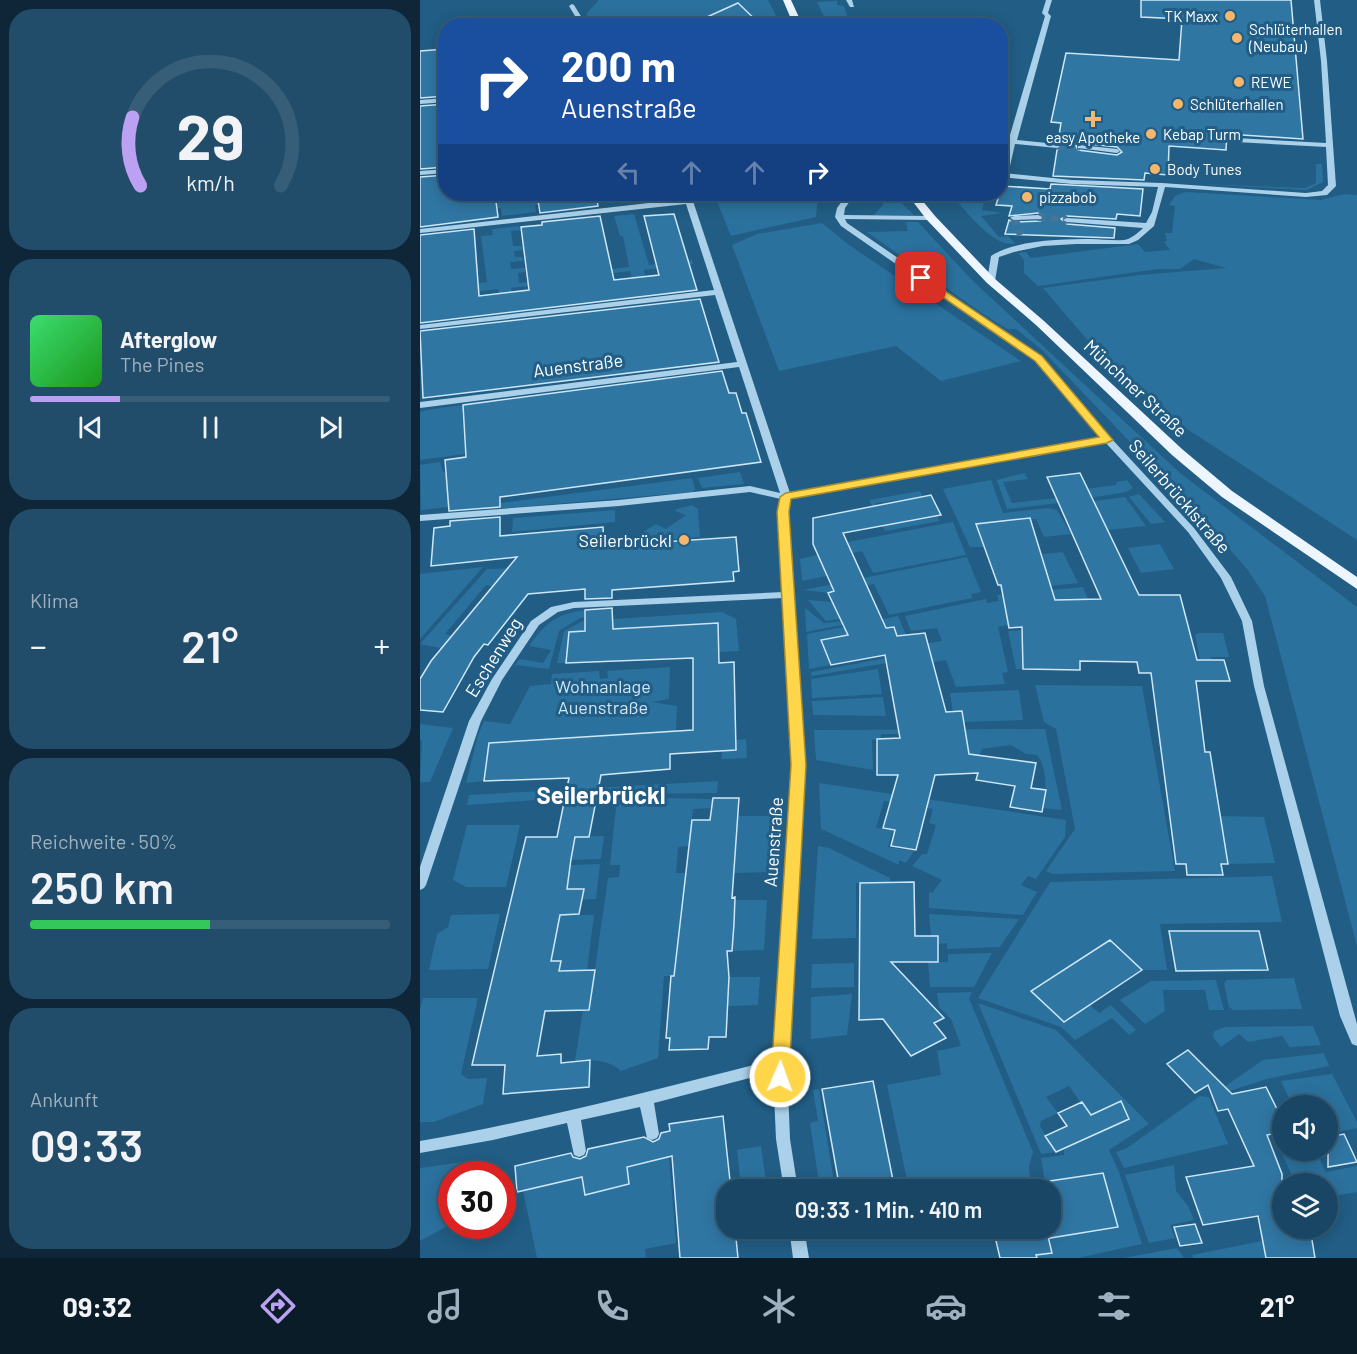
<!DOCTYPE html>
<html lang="de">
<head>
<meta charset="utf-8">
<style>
  body { margin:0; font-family:Barlow,sans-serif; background:#224d6a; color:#f1f3f6; height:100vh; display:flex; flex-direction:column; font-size:22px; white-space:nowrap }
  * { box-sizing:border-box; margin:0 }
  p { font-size:20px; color:#9fb1bf }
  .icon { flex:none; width:33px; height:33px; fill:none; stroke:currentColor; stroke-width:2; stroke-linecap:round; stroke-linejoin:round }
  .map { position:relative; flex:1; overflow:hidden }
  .drawer { display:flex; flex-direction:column; gap:9px; padding:9px; background:#0e2637; width:420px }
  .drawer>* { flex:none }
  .banner { position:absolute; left:18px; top:18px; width:570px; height:183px; border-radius:24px; box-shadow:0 3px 15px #0003,0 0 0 2px #375e78; background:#1a4fa0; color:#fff; overflow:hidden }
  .tools { position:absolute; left:852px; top:1095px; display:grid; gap:12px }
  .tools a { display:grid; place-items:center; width:66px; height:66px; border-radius:50%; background:#194664; box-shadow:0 3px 15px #0003,0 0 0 2px #375e78; font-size:30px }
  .speed { position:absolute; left:18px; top:1161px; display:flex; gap:12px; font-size:30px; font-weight:700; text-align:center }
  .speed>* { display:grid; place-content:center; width:78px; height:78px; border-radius:50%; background:#194664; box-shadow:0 3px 15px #0003,0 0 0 2px #375e78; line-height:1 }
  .speed .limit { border:9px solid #d22; background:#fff; color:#111 }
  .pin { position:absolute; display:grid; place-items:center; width:51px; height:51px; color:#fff; margin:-26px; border-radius:12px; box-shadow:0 3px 9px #0006 }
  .me { position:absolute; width:66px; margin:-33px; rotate:2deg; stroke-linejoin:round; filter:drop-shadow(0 0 4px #0008) }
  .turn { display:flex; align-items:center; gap:21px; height:126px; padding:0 24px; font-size:27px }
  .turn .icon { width:78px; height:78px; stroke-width:2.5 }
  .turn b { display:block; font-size:42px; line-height:51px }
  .lanes { display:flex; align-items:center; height:57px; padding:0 24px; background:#0003; justify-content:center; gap:30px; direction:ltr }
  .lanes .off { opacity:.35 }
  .big { font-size:45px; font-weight:600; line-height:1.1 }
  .drawer .card { flex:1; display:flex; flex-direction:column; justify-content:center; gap:9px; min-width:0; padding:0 21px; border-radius:24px; background:#224d6a }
  .drawer .dial { align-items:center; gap:0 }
  .dial svg { height:156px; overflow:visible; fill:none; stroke:#375e78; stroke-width:7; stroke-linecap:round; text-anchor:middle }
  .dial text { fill:#f1f3f6; stroke:none }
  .song { display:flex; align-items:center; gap:18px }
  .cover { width:72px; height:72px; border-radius:9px; background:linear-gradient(135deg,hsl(140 70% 55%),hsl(120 70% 35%)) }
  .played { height:6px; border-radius:3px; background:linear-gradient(90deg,#bca0f2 25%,#375e78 25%) }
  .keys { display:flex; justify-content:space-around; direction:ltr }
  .heat { display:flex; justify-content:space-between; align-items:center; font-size:33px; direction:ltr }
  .charge { height:9px; border-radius:4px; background:linear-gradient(90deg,#34c759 50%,#375e78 0) }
  .trip { position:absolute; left:296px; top:1179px; width:345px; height:60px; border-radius:24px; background:#194664; box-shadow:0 3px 15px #0003,0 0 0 2px #375e78; font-weight:600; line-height:60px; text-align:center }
  .menu { display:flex; height:96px; justify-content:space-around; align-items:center; background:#0a1c28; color:#9fb1bf }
  .menu .icon { width:42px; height:42px }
  .menu .on { color:#bca0f2 }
  .menu b { font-size:27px; color:#f1f3f6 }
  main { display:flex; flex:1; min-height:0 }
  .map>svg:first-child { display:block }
  .green { fill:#2b719d }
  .building { fill:#3076a3; stroke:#cee7f7; stroke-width:1.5; fill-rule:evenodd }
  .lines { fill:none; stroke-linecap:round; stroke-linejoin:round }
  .minor-tunnel-far1 { stroke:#427597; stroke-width:7; stroke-dasharray:7 3; stroke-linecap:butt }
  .minor-tunnel { stroke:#427597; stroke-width:8; stroke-dasharray:8 4.5; stroke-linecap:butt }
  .minor { fill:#aad1e9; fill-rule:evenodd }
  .major { fill:#edf6fe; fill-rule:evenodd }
  .route { fill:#ffd54a; stroke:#a68a30; stroke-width:1.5 }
  .poi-dot { fill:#f6b76b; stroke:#215d85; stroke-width:2 }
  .labels { text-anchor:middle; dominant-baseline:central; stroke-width:6; stroke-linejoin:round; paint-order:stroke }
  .far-poi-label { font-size:15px; fill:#fff; stroke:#215d85; text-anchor:start }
  .street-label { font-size:18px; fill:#fff; stroke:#215d85 }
  .poi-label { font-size:18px; fill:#fff; stroke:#215d85; text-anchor:end }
  .park-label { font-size:18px; fill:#cee7f7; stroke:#215d85 }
  .district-label { font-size:24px; font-weight:bold; fill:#fff; stroke:#215d85 }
</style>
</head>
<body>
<main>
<section class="drawer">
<div class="card dial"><svg viewBox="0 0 100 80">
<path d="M14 69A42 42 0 1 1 86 69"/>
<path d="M14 69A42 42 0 0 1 10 34" stroke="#bca0f2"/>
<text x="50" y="56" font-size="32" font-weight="700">29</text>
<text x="50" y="72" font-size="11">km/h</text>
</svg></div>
<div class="card">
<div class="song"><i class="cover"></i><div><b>Afterglow</b><p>The Pines</p></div></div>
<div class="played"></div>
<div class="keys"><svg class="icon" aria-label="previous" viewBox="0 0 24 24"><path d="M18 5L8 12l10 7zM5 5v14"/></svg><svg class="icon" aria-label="pause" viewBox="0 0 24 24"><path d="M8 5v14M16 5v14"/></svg><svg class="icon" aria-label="next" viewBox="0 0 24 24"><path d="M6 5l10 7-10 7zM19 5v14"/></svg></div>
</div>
<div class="card"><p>Klima</p>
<div class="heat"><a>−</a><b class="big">21°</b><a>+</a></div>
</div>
<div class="card"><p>Reichweite · 50%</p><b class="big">250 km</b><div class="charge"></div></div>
<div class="card"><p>Ankunft</p><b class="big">09:33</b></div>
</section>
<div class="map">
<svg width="937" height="1258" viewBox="0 0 937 1258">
  <rect width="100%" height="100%" fill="#215d85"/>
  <!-- green -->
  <path class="green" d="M179,0h169l13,25h-188l-7,-11z
    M417,1v4l7,1 6,19h-22l-11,-23z
    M896,164h6l1,18 -16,8 -110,-6 108,4 11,-5z
    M765,192l136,8 24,-6 12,1v345l-176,-115 -85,-75 -53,-62 96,-13 87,-7 -32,-9 -14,10h-22l-120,17 -14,-13v-13l-6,-7 8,-1 5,6 107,-14 7,8 25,-2 -6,-8 3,-1 -2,-8h7l3,-27 -6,-1 6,-9z
    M80,194h32l2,5 17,-2 2,6 -18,2 1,7 -34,4 -1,-8h-5l-1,-5 6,-1z
    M294,194h106l-2,1 -2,22 -85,19z
    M539,194h27l-4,16 20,3 -21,3 18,21 9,-1 7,7c-18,7 -48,-30 -59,-43z
    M463,197l17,5 14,13h-40l9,-10z
    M214,214l15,51 43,-5 1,4 -49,6 6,24 -13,2 -7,-25 -49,6 -1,-4 49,-6 -6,-31h-3l-6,-20z
    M486,222h12l55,59 207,192 177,134v339l-92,-350 -18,-27 -49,-56 -156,-163 -26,-21h-9l-24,-15 -116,-82 41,-1z
    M402,223l27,22 172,116 -80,20 -45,-35 -117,25 -47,-126 25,-11z
    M99,226l1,4 -9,1 2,15h9l1,4 -9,1 1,6h7l1,4 -13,1 1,7 14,-1v4l-7,1 1,10 52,-6 -8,5 -52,6 2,18 -12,1 -3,-18 -47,6v-8l36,-5 -6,-46 12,-1 -1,-6z
    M245,377l2,9 -205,26 3,42 -45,6v-48l6,-2z
    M20,462l3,10 3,1 3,34 -28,3 -1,-45z
    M320,472l4,12 -42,4 -4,-10z
    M604,473l4,6 -25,3 9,21 44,-5 3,5 -52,6 -10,-29z
    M272,478l3,11 -2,3 -185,16 -38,-1z
    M571,480l12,33 45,-5 9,2 14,24 -27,3 -8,-18 -60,5 8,23h-14l-27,-58z
    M707,480l6,8 -7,4 -49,8 8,-11 31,-4 1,-3z
    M500,491l3,6 -48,6 8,16 9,-1 3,6 42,-7 3,4 -55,10 -16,-31z
    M719,494l26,28 -14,2 -22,-27z
    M705,497l21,29 -38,4 -46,-25z
    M272,505l6,4 2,28 -68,6 6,-8 18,-11 10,5 20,-14 -11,-4 2,-2z
    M195,510v12l-103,10 1,-14z
    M533,522l13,33 -93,18 -11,-22 -9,2 -5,-11z
    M740,544l14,25 -33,4 -13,-25z
    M643,552l15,31 -77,8 -2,-6 17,-28z
    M397,555l10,21 -25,5 -2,-22z
    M547,557l14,35 -10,2 1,4 -83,17 -15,-31 -46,9 -24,-3z
    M63,567l-63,72v-65z
    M124,567l-1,23 -15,4 -42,-9 -41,49 15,4 -10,12 -30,-6 67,-75z
    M663,587l6,14 -85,2 4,22 -10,2 10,45 -6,1 3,11 -49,3 -10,-27 -19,3 -8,-18 23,-4 -5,-13 -26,3 -6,-15 81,-17 1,4 12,-2 -2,-6z
    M388,600l25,2 8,17 -15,2z
    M385,608l19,15 22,-2 1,3 -41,8z
    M166,610v7l-6,1 -21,13 -10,38 -34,-4 5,-6 23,4 8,-13 -22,-4c16,-23 29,-33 57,-36z
    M302,612l14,7 3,32 -20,1 -1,-29 -149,9 -3,31h-9l7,-32 19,-10z
    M478,616l18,42 -104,18 -1,-4 75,-14 -5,-13 16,-10 -3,-8 -74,12 10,26 -21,4 -2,-35z
    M655,627l-52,13v29h-7l-8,-38z
    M778,633h25l6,24h-18l3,13h-12l-7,-35z
    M250,667l-1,32 -17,3 25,4 -1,25 -186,12 -6,38 -18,2 12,-48 6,-14 26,3 20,-38 21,-2 1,-10 47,-3 1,8 8,-1 -1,-7z
    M458,669l4,25 -70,4 -1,-19z
    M615,685l107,1 33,185 -122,3 -7,-3 29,-42 -19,-100 -12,-7z
    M599,690l4,30 -59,2 -11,-10 -3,-19z
    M463,697l3,19 -73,-1 -1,-14z
    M0,724l33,4 -23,54h-10l2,-41 -2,-1z
    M625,729l17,81 -19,-2c3,-17 5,-39 -6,-53l-11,-1 -15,-9 -29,4 -3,7h-12l-10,-22h-76v5l-9,1 1,30 -57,-10 -2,-30z
    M326,739l1,19 -25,1v-8l14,-1v-10z
    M298,781l-1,12 -94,1 -156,11 2,-10z
    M399,783l247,37 -1,17 -29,42 -8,-3 -7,9 16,7 -14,23 -94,-7v-16l3,1 10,-13 -30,-14 10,-12h5l9,-29 -7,-2 4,-14 -49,-8 -8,27 17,2 -5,17 26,4 -8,12 -7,-3v5l-78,-36z
    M197,797l96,2 -1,9 -19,1 -4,37 -11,1 -2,26h15l-3,25 -6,1 -5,52 2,25h-15l-6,82 -37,13c-12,-12 -30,-11 -46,-10l8,-51h6l19,-132 11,-1 1,-12h-10z
    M318,816h35l-3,56 -36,1z
    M799,816l45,1 11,46 -47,1z
    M47,825h53l-14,62h-40l-13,-7z
    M184,836l-3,23 -30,1 4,-23z
    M398,846l11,2 61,30v5h-34v55l-44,1z
    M180,864l-4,35 -14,1 2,-11h-19l5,-24z
    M852,876l10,46 -122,2 7,46h-25l-32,-30 -78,51 32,31 26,-17 9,8 12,-8 25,25 -7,5 -17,-17 -37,22 -14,-13 -83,-29 72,-116z
    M315,900h32l-3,50 -32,1z
    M80,914l-12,55 -59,1 8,-36 11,-7 3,-12z
    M509,914l90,5 -19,28 -53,2v-6l-9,1 -7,-8z
    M140,915h34l-7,55h-28l2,-9h-10z
    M572,953l-18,34h-44l-2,-25h20v-8z
    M434,963v24l-43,1 1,-24z
    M309,977h31l-2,28 -30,1z
    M874,978l8,31 -69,1 -4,-3 -5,-24 3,-3z
    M796,980l8,30h-15l-4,-20h-42l2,21 -20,13 -25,-24 31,-19z
    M552,992l-3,6 64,154 -4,14 1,11 -50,9v3h-71l-22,-104 54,-10 -4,-24 24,-5 -10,-27 -12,-12 -2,-14z
    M432,994l-5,41 -36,4v-42z
    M3,998h55l-17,76 7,5 19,-1 -4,26 -49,18h-14v-112z
    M558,1003l78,27 93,94 -40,26 10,22 23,72 -64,14h-41l-1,-3 16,-2 -4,-15 70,-11 -15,-54 -58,9 -4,-24 23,-3v-6l37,-18 -32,-45 -23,11 12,16 -17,8 -1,5 16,26 -15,2z
    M893,1026l8,19 -31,2 -8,-11 -34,6 -9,-8 -18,13 -8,-10 1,-6 11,-4z
    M904,1053l5,13 -62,13 -47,15 -3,-2 46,-32z
    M912,1074l25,48v6l-29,6v-28l-36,-1 -11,-24z
    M399,1089l16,100h-15l-10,-66 8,-2 -5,-31z
    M780,1096l9,1 19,47 -104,24 -8,-16 11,-4z
    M857,1142h5v8l34,1 10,21 31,-6v26l-29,5v-13l-33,-1z
    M341,1146l6,43h-26l-4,-39z
    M249,1156l7,87 -31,6 1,9h-109l-14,-68 59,-13 3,18 44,-11 -2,-17z
    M57,1160l4,14h-29l-1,50 -31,17v-73z
    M754,1165l2,26 12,15 6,14 -24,5 5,13 -26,5 -24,-68z
    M842,1241l4,17h-73l-1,-3z
    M757,1248l7,10h-60z"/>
  <!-- building -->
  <path class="building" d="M721,0h150l12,139 -76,-5 -1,16 -57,-4 -1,29 -23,-2 -1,7 -91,-4 4,-26 5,-5 -4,-3 3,-19 -10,-1 15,-69 113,7 3,-41 -41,-2zM660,143l37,4 5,5 -5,3 -39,-5 -2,-4z
    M318,3l24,23h-75z
    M26,49v47l-26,2v-47z
    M26,104v63l-26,2v-63z
    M26,175v19h49l3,23 -78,10v-50z
    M631,184l92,5 -3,27 -23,-2 -1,5 -49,-3 -6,3 6,5 48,4 -1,10 -109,-4 4,-14 5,2 27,-1 3,-5 -6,-3 -29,3 3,-10 -16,-1 6,-19 48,3z
    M117,194h59l2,12 -58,7z
    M254,214l23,76 -277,33v-88l54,-6 5,67 50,-6 -8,-63 21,-2v-3l58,-6 14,64 45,-5 -15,-59z
    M280,299l19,63 -296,36 -3,-67z
    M302,371l7,22h7l6,20h4l15,49 -261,35v10l-51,4 -4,-51 21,-3 -3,-52z
    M660,473l59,122h41l17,65h27l6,21h-34l9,71h5l18,112h-7l2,11h-36l-1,-11h-10l-25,-191h-12l-2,-11 -57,-1v9l-57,-1 -1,-42 -13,1 -8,-43h-3l-22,-61 54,-6 25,82 46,-1 -54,-122z
    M511,495l10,20 -98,18 43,95 8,-1 3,9 28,-3 21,79 16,-1 7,43 67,9 -5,25 15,2 -4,22 -32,-5 5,-21 -39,-6 2,-7 -43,2 -19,75 -25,-4 4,-16 -12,-2 15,-53h-21v-36l23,-1 -15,-83 -54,10 -10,-25 27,-5 -20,-42 6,-2 -21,-47v-26z
    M80,517v19l103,-9 1,19 132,-9 3,34 -6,1 1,9 -122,9v8l-27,1v-10l-57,5 -40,51 -4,-1 -10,13 -31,55 -23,-2v-31l11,-18 86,-104 -86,9 3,-38 16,-2v-5z
    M192,608l1,21 105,-6 1,40 15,-1 2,88 -66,4v15l-69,6 -12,62h-14l-4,22 -4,30h17l-5,25 -19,1 -9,46h10l-2,10 36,-1 -6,40 -44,1 -8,45 24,-2v9l29,-3 -1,27 -86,7 2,-29h-33l8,-35 46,-193h31l12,-59 -85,3 5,-38 204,-13v-72l-127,5 3,-31 16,-1v-21z
    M293,798h26l-7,100 3,-1 -1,27 -2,27h-5l2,26 -3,60h-17l-1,12 -39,1 1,-12h-4l5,-62h3l18,-156h18z
    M494,882l1,54h23v26h-47l53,56 -10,5 12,15 -35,18 -28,-37 -24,1 1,-137z
    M749,931h90l9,39 -92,1z
    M690,940l32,30 -78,52 -33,-31z
    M768,1050l44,44 34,-7 12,24 4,-1v22l-15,3 15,39v54h28l5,30h-49l-8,-42 -55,9 -17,-48 68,-11 -26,-57 -10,2 -10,-26 -13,8 -28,-29z
    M453,1081l22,109h-55l-18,-101z
    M701,1101l8,18 -73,33 -11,-16 22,-10 -9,-13 24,-11 9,13z
    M303,1116l8,74h-5v38h9l3,30h-58l-8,-102 -45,11 2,17 -44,11 -3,-18 -65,15 -2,-26 56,-13 2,4 7,2 6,-3 2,-7 56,-12 9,5 6,-3 2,-6 9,-2 -1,-7z
    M924,1134l13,28 -29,5v-30z
    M683,1173l15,54 -68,11v-57z
    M775,1224l7,19 -22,3 -6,-19z
    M573,1228h53l6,25 -16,2 1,3h-37z"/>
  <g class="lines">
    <!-- minor-tunnel-far1 -->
    <path class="minor-tunnel-far1" d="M637,146l23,1"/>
    <!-- minor-tunnel -->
    <path class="minor-tunnel" d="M618,217l29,3
      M594,218l7,17"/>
    <!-- minor -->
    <path class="minor" d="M426,0h6l2,7h-4z
      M626,0h6l-4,13 3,3 -34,124 40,4 3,2 -3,2 -42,-4 -5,22 -6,7 68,7 90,3 144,10 16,-2 6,-6 -2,-38 -90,-5 -3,-2 3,-2 90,5 -5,-82 -7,-61h6l7,61 9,125 -9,9 -21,2 -141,-10 -11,39 -16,14 -9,4h-53l-33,2 -29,6 -15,5 -4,24 -1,2h-6l-1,-2 4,-25c23,-16 72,-17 100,-17 10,0 22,2 33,1 7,-1 14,-7 19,-12l-76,-6 -4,-2 4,-2 79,5 6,-11 6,-25 -86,-3 -72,-7v-8l45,-153 -3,-3z
      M152,4l2,1 13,21h-6l-12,-20z
      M26,98v4l-26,2v-4z
      M660,145l37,4 3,2 -3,2 -39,-5v-2z
      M26,169v4l-26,2v-4z
      M263,194h6l4,7 97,292 311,-56 -65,-76 -195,-135 -6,-9 2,-9 8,-11 25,-3h14l-3,2 -31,5 -5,7 -1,7 87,1 4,2 -4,2 -86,-1 2,4 195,134 68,80 84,91 37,49 21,44 12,65 93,338v22l-5,-2 -12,-28 -86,-330 -12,-65 -21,-43 -33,-46 -83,-90 -315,57 -2,13 17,253 -18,299 3,75 8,51h-14l-8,-51 -3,-67 -119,31 5,31 -2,4 -5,2 -5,-2 -7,-31 -59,13 5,31 -2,4 -5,2 -5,-2 -7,-32 -74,17 -73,13v-12c119,-21 236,-51 353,-81l20,-295 -10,-167 -209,10 -16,4 -19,13 -37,55 -21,41 -55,164 -2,3 -4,2v-23l49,-146 23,-42 39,-58 20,-14 23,-5 209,-10 -5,-80 3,-13 -31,-7 -131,14 -199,15v-6l199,-15 131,-14 30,7 -41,-126 -319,41v-6l317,-40 -22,-67 -295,34v-4l294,-35 -28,-86 -266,29v-4l264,-30z
      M618,215l4,2 -1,2 -27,1 -4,-2 4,-2z
      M369,1228h15l5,30h-16z"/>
    <!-- major -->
    <path class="major" d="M363,0h8l12,26h-9z
      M487,194h10l18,22 60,63 49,42 138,128 50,42 125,86v12l-135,-92 -50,-42 -136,-130 -49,-42 -60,-63z"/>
  </g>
  <!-- route -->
  <path class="route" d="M501,275l121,81 71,84 -6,3 -316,56 -2,13 17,253 -17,312 -3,5 -6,2 -7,-2 -2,-5 20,-312 -14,-253 3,-15 6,-4 313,-56 -64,-76 -117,-81v-4z"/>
  <!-- markers -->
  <g class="poi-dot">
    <circle cx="810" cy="16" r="6"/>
    <circle cx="817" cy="38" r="6"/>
    <circle cx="819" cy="82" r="6"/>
    <circle cx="758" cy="104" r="6"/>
    <path d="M670 110h6v6h6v6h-6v6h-6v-6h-6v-6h6z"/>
    <circle cx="731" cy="134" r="6"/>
    <circle cx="735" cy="169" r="6"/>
    <circle cx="607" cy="197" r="6"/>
    <circle cx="264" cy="540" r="6"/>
  </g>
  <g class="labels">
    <!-- far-poi labels -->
    <g class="far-poi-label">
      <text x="798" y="16" text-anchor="end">TK Maxx</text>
      <text x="829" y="29">Schlüterhallen<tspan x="829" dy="17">(Neubau)</tspan></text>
      <text x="831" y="82">REWE</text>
      <text x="770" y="104">Schlüterhallen</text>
      <text x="743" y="134">Kebap Turm</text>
      <text x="673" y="137" text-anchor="middle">easy Apotheke</text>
      <text x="747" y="169">Body Tunes</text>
      <text x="619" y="197">pizzabob</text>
    </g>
    <!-- street labels -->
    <g class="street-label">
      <text transform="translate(158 365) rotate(-7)">Auenstraße</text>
      <text transform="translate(716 388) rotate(43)">Münchner Straße</text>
      <text transform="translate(760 496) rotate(49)">Seilerbrücklstraße</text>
      <text transform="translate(73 657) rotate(-58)">Eschenweg</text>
      <text transform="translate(353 842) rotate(-86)">Auenstraße</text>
    </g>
    <!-- poi labels -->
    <g class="poi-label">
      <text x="252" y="540">Seilerbrückl</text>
    </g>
    <!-- park labels -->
    <g class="park-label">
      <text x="183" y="686">Wohnanlage<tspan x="183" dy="21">Auenstraße</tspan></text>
    </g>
    <!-- district labels -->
    <g class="district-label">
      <text x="181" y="794">Seilerbrückl</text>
    </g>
  </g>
</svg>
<div class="tools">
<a><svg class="icon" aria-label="sound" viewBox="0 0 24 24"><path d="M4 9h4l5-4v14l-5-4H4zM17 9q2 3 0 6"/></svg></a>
<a><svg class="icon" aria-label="layers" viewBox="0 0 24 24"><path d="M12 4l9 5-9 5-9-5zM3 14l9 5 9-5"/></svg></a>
</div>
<div class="speed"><div class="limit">30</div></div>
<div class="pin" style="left:501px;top:278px;background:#d93025"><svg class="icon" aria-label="arrive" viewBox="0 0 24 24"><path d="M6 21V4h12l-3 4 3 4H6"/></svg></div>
<svg class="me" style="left:360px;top:1077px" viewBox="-20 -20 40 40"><circle r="17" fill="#ffd54a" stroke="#fff" stroke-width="3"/><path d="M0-11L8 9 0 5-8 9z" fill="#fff"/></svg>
<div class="trip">09:33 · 1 Min. · 410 m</div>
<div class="banner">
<div class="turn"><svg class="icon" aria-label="right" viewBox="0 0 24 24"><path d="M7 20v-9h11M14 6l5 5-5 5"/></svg><div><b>200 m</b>Auenstraße</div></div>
<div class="lanes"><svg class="icon off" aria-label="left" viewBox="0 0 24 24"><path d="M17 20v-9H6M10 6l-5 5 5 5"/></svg><svg class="icon off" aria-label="ahead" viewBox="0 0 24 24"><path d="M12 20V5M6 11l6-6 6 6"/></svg><svg class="icon off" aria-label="ahead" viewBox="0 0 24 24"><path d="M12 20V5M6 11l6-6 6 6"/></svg><svg class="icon" aria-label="right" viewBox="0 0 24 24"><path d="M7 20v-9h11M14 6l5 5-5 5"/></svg></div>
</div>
</div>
</main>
<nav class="menu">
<b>09:32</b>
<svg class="icon on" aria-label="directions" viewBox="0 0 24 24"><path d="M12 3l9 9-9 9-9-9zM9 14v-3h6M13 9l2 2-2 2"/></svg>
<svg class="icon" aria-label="music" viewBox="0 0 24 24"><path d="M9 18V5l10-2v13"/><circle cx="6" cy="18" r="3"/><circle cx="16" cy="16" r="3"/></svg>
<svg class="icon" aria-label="phone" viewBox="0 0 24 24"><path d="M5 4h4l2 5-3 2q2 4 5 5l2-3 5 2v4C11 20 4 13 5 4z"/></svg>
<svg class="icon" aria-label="climate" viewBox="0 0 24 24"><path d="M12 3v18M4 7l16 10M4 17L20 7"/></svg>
<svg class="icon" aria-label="car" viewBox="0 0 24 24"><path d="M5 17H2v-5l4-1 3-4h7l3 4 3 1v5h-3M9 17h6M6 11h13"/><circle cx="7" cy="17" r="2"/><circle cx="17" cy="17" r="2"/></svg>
<svg class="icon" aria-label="filters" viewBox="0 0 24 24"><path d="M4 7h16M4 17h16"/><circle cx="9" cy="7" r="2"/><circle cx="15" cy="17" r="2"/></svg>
<b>21°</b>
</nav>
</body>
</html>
